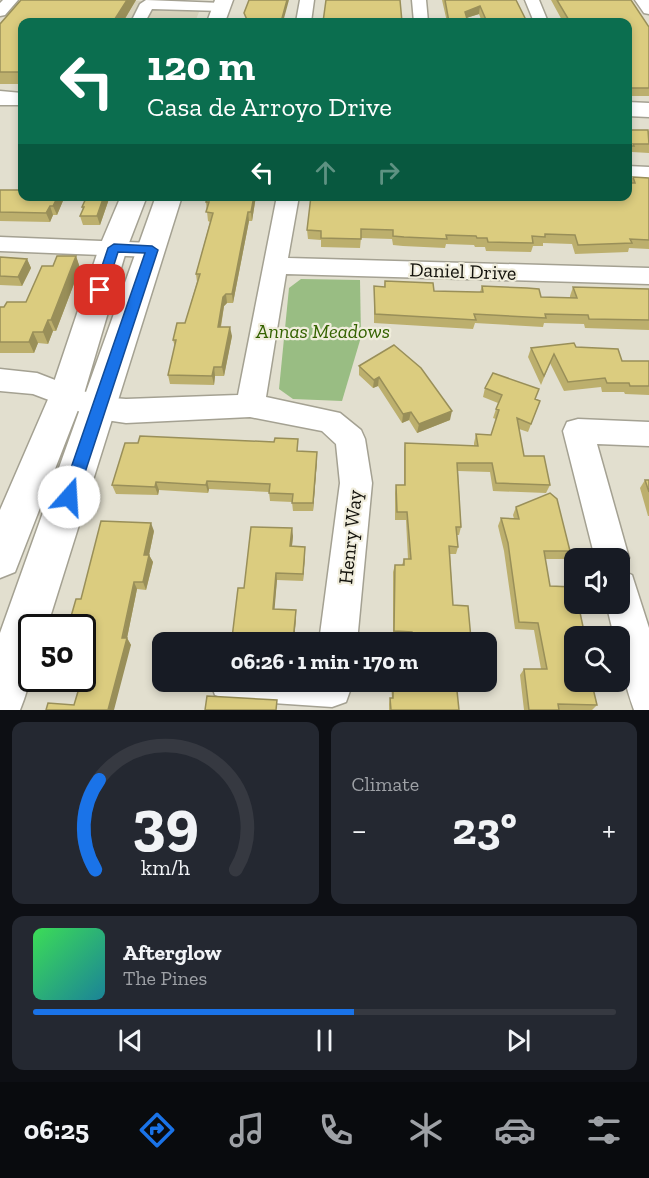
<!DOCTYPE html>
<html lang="en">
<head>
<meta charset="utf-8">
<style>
  body { margin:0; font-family:"Zilla Slab",serif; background:#242831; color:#f1f3f6; height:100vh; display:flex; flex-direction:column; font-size:22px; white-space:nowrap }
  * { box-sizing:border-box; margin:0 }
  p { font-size:20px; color:#9ea1a6 }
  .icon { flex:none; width:33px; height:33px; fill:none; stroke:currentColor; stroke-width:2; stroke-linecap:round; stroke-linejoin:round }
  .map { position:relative; height:710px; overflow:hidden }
  .sheet { display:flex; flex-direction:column; gap:12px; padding:12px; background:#0d0f14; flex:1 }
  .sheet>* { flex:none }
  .top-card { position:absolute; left:18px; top:18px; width:614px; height:183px; border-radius:12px; box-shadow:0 3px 9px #0003; background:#0b6e4f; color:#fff; overflow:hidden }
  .controls { position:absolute; left:564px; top:548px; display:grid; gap:12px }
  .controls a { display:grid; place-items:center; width:66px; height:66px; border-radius:12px; background:#171b24; box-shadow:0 3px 9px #0003; font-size:30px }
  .speed { position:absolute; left:18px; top:614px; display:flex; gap:12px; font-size:30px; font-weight:700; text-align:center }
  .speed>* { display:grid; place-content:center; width:78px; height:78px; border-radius:50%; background:#171b24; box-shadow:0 3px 9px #0003; line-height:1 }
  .speed .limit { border:3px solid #111; border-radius:9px; background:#fff; color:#111 }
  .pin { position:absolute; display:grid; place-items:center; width:51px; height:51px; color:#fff; margin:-26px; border-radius:12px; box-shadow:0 3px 9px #0006 }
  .me { position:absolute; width:66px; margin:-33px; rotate:19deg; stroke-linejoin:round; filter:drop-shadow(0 0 4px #0008) }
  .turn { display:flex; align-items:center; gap:21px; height:126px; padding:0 30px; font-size:27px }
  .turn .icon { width:78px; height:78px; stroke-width:2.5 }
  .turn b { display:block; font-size:42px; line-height:51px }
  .lanes { display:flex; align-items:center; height:57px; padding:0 30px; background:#0003; justify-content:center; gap:30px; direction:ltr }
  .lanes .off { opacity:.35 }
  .big { font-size:45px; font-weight:800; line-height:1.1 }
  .sheet .tile { flex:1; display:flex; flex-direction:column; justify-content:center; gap:9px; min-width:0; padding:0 21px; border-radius:12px; background:#242831 }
  .sheet .dial { align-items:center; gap:0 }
  .dial svg { height:156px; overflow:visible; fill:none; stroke:#363941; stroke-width:7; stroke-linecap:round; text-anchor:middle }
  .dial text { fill:#f1f3f6; stroke:none }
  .song { display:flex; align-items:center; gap:18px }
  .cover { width:72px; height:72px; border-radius:9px; background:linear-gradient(135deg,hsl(130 70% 55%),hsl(190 70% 35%)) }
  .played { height:6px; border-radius:3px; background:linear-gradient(90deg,#1a73e8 55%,#363941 55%) }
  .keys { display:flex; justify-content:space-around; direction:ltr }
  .heat { display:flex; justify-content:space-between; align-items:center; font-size:33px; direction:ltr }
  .sheet .tiles { flex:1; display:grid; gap:12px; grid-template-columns:1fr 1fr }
  .tile:last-child { grid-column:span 2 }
  .trip { position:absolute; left:152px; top:632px; width:345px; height:60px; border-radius:12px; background:#171b24; box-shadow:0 3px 9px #0003; font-weight:800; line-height:60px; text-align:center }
  .tabs { display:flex; height:96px; justify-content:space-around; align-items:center; background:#090b0e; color:#9ea1a6 }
  .tabs .icon { width:42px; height:42px }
  .tabs .selected { color:#1a73e8 }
  .tabs b { font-size:27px; color:#f1f3f6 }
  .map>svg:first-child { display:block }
  .built { fill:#d7d2bb }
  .green { fill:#99bd83 }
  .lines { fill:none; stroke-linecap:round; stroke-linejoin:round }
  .minor-casing { stroke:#a4a192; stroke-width:3 }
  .major-casing { stroke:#a4a192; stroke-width:3 }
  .minor { fill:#fff; fill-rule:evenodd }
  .major { fill:#fff; fill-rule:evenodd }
  .wall { fill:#bcaf6d }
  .shaded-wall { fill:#998f59 }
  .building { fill:#dbcc7f; stroke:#998f59; stroke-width:1.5 }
  .route { fill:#1a73e8; stroke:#114b97; stroke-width:1.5 }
  .labels { text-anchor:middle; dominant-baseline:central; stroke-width:4.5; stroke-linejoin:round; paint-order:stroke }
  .street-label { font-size:20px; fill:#13120c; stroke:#f0eddc }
  .park-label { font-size:20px; font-style:italic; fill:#346200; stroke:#f0eddc }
</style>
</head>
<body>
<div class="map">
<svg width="649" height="710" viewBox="0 0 649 710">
  <rect width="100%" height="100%" fill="#e2dfcf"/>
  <!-- built -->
  <path class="built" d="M93,0l110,2 -8,20h-141z"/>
  <!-- green -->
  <path class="green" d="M301,279l59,1 1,57 -19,64 -49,-2 -14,-10 10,-101z"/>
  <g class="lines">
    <defs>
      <path id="minor" d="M3,0h15l-13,15 -5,1v-13z
        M146,0l76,3 7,4 -7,4 -70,-2 -7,13h-14l9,-18z
        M300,0h14l-3,22h-15z
        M412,0h14l2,22h-14z
        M525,0h14l9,22h-14z
        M635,0h14v14l-5,-1z
        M627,166l22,1v12l-22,-1z
        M277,196h22l-11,62 361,10v16l-363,-10 -20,123 74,16 21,17 4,9 7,44 -15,159h-38l21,-159 -4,-39 -14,-13 -72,-14 -124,6 -27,-4 -66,-25 -33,-3v-22l37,4 62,24 27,2 112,-4z
        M0,237l152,6 8,2 4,5 -4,5 -8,2 -152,-6z
        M578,419l71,3v24l-52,-2 32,114 -8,12 11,5 17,53v82h-15c-9,-24 -14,-49 -14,-74h-6l-8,-33h14v-45h-25l-32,-127 4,-9z
        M210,681h139l2,7 -5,14 -14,5 -103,-7 -14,-5z"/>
      <path id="major" d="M215,0h18l-8,22h-18z
        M0,91l22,2v12h-22z
        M627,102l22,1v14l-22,-1z
        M121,196h26l-20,52 -44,149 -68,175 -15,6v-68l49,-113 50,-149z
        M156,196h26l-135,431h-15c0,33 1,52 -12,83h-20v-77z"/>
    </defs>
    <!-- minor casing -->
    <use href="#minor" class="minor-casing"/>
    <!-- major casing -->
    <use href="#major" class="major-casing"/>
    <!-- minor -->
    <use href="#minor" class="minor"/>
    <!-- major -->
    <use href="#major" class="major"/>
  </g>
  <!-- wall -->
  <path class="wall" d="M21,0h115l-13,22h-101v62h-22v-60z
    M442,0h74l11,22h-45l-3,-8 -13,4 2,4h-21z
    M551,0h80l18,27v69h-22v-74h-64z
    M627,130l22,1v22l-17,-1 -1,3h-4z
    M633,177l16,1v71l-20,-1 -1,4 -53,2 -3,-10 -29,-1v3h-10l-2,6 -45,-1 -1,-4h-10l-1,-2 -28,-1 -1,4 -42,-2 -10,-1 -1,-6 -31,-1 -1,10 -39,-1v-7l-13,-1 -1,-9 323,-47z
    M0,190l22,6h43l-8,19h-4l-3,7 -50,-1z
    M110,196l-10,29h-17l-3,-9 3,-6 -1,-3z
    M256,196l-4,25h-3l-16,82h-6l-3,3 -3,21 11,9 -8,40h-9l-1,9 -44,-1 -2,-9 7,-28 -2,-7 12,-17 12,-41 -1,-8 14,-52 -2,-1 -2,-19z
    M76,256l4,12 -24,63h-3l-5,13 -10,-1 -4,10h-34v-46h4l22,-5 27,-36z
    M0,257l27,2 4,9 -9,18 -22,-1z
    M385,281l49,10 43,1h3l2,-6 59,11 29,1v-2l3,-9 76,2v41l-64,-2 -1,-4 -40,-1 -1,4 -68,-4 -2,6 -99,-6v-37l10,1z
    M394,345l56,75 -33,13 -8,-13 -7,3 -24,-37 -5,2 -14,-13v-9z
    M576,347l46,14h27v34l-24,-1 -1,-2h-22l-1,-5 -37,4 -14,-28 -9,22 -13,-28 3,-9z
    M485,388l55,13 -12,31 -9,-3 5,27 26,29 -4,8 -53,-2 -3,-19 -32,-1 3,56 -2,8h-2l1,12 -2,7h-6l3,51 18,34 -1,3h-59v-4l-18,-1v-65l2,-7h7l2,-6h4l-2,-39h-11v-27l1,-8h8v-33l1,-9 69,3v-3l2,-9 15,1 5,-16 -3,-1 5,-15 -15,-6z
    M298,451l19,9 -4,51h-20l-1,-9 -22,-1 -1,-9 -60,-3 -1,4 -49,-3 -1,5 -42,-1 -4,-9z
    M645,480h4v36h-1l-8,-28z
    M516,507l54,44 -5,8h-20l5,27 35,50 13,48 -5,6 4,15 -5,5h-68l-4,-35 4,-6h17l-7,-39 -19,-1 -11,-78 -6,-25 3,-8 13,1 -1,-4z
    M154,531l-5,24 4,7 -7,28 -9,-1 -10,49 4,7 -57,60 9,-30 -1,-48 -1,-28z
    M293,536l-1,10 13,8 -2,27 -26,-1 -3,29 22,1v7l-2,25h-61l-1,-4 12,-50z
    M392,681h1l66,29h-70v-6l1,-6h2l-1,-14z"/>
  <!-- shaded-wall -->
  <path class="shaded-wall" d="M127,0h9l-13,22h-10z
    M287,0h2l-6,22h-2z
    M480,6l-1,8 -16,5 2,-7z
    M58,196h7l-8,19 -4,-9z
    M104,196h6l-10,29 -3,-9z
    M254,196h2l-4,25 -1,-9z
    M50,206l3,9 -3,7 -4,-9z
    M248,212l1,9 -16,82 -1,-9z
    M76,256l4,12 -24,63 -5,-11z
    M27,259l4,9 -9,18 -4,-9z
    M226,294l1,9 -3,3 -5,30 -1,-9 5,-30z
    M48,320l5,11 -5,13 -5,-12z
    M230,327l2,9 -8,40 -2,-9z
    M33,332l5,11 -4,10 -5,-11z
    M214,367l1,9 -1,9 -2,-9z
    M379,377l-1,9 -5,2 1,-8z
    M452,411l-2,9 -33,13 2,-9z
    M411,412l-2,8 -7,3 1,-9z
    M317,452v8l-4,51v-8z
    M207,481l2,8 -1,4 -2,-8z
    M156,482l3,8 -1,5 -3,-8z
    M151,523l3,8 -5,24 4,7 -7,28 -3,-8 1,-27z
    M292,528l1,8 -2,18 -1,-8z
    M305,547v7l-2,27v-7z
    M276,573l1,7 -3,36 -1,-7z
    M134,582l3,7 -10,49 4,7 -17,65h-6z
    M296,610v7l-2,25h-1z"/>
  <!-- building -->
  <path class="building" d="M21,0h106l-14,22h-91v50h-22v-48z
    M249,0h38l-6,22h-33l-4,-9z
    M326,0h74l2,22h-79z
    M445,0h71l11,22h-40l-7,-16 -15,6 3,10h-19z
    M557,0h74l18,27v61h-22v-66h-57z
    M627,130h21l1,14h-16l1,2h-7z
    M633,177l16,1v62l-19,-1 2,4 -54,2 -3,-10 -30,-1v3l-13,-1 1,7 -45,-1 -1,-4h-10l-1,-2 -30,-1 1,4 -43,-2 -11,-1v-6l-32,-1v10l-40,-1v-7l-14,-1 4,-34h316v-13h8z
    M0,190h22v6h36l-5,10h-3l-4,7 -46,-1z
    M87,196h17l-7,20h-17l4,-9h-2z
    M207,196h47l-3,16h-3l-16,82h-6l-3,3 -5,30h12l-8,40h-8l-2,9 -44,-1 8,-35h-3l4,-17h8l15,-49h-4l17,-61 -7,-1 3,-10h-3z
    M57,256h19l-25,64h-3l-5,12h-10l-4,10h-29v-35h4l3,-5h19l16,-36h11z
    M0,257l27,2 -9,18 -18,-1z
    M385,281l48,2 1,8 43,1h6l-1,-6 45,2 12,1 2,8 36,1 -4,-11 76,2v31l-60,-1 -1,-4 -43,-1 1,4 -72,-4 2,6 -101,-6 -1,-28 11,1z
    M574,343l2,4 42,2 4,12h27v25h-19l-1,-3h-22l-2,-5 -37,4 -14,-28 -10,22 -13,-28z
    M394,345l27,23 31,43 -33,13 -8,-12 -8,2 -24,-37 -5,3 -15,-14z
    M493,373l46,16 -4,10 5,2 -9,23 -14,-6 7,38h20l6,29 -54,-2 -4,-20h-35l4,64h-5l2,20 -9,-1 4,59 15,1 3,33 -17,-1v4h-41l-1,-10 -18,-1 1,-66h9v-6h7l-4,-47h-10l-1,-27h9v-42l73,3 -2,-12 15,1 8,-25 -3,-1 6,-14 -17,-7z
    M140,436l134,6 1,-4 23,1 -1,12 20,1 -4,51h-21l1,-9 -24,-1 1,-9 -63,-3 -1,4 -50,-3 -1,5 -43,-2 13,-42h13z
    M645,480h4v12z
    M550,493l7,6 13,52h-26l6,35 24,1v16h4l7,33h-11v45h24v3h-6l5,21 -39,-1 1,6h-30l-5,-41h23l-9,-46 -19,-1 -11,-79 -7,-25 18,1 -3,-12z
    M101,521l50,2 -7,32h5l-6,27h-9l-12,56h5l-19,72h-62l2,-7 26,2 8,-27 3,-8 -3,-1v-42h-14l8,-28h5z
    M251,527l41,1 -2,18 15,1 -2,27 -27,-1 -3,36 23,1 -3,31 -61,-3 6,-50h6z
    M393,681h63l3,29h-68l-1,-12h3z
    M207,696l70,4 -1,10h-71z"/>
  <!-- route -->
  <path class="route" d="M114,244l38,2 6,4 -81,247 -2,5 -6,3 -6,-3 -2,-5 84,-244 -27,-1 -12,38 -2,3h-8l-2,-3 14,-42z"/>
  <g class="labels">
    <!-- street labels -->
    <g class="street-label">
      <text transform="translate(463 271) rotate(2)">Daniel Drive</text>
      <text transform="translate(350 537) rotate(-84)">Henry Way</text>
    </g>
    <!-- park labels -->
    <g class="park-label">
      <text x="323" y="331">Annas Meadows</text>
    </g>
  </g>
</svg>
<div class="controls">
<a><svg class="icon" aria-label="sound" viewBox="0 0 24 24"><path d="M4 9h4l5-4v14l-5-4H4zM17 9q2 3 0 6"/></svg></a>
<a><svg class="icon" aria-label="search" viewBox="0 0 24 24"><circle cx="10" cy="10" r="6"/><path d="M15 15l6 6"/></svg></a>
</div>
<div class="speed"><div class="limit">50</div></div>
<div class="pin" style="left:100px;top:290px;background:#d93025"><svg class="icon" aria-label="arrive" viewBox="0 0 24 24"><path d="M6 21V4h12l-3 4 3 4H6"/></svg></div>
<svg class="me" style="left:69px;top:497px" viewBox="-20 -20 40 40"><circle r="19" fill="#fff"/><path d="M0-13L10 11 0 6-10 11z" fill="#1a73e8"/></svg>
<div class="trip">06:26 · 1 min · 170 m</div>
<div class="top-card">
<div class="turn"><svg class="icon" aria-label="left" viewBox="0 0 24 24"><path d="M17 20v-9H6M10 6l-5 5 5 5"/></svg><div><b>120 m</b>Casa de Arroyo Drive</div></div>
<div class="lanes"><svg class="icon" aria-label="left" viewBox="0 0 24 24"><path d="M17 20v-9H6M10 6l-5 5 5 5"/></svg><svg class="icon off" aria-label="ahead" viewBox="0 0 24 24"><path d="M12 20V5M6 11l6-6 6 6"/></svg><svg class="icon off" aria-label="right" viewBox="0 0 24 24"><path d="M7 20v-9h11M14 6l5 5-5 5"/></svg></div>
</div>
</div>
<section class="sheet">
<div class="tiles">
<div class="tile dial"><svg viewBox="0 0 100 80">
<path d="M14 69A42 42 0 1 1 86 69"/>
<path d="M14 69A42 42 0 0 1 16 23" stroke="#1a73e8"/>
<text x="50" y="56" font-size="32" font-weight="700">39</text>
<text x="50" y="72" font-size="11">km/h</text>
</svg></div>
<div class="tile"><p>Climate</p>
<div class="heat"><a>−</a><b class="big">23°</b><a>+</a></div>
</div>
<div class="tile">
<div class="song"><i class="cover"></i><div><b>Afterglow</b><p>The Pines</p></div></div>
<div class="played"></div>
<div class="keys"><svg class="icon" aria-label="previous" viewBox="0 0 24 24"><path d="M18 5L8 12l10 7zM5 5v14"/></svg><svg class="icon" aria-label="pause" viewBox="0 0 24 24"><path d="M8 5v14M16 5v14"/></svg><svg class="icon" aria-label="next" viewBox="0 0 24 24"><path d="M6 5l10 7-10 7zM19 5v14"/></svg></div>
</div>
</div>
</section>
<nav class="tabs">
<b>06:25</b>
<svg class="icon selected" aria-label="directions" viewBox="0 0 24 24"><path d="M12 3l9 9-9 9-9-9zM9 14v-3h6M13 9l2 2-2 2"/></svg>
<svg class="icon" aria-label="music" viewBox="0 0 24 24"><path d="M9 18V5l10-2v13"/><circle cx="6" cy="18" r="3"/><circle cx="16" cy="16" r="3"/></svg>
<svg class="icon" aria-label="phone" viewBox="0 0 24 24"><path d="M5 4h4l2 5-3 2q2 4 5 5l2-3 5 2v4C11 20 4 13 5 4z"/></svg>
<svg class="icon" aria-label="climate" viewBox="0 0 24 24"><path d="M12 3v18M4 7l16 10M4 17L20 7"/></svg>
<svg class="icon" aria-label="car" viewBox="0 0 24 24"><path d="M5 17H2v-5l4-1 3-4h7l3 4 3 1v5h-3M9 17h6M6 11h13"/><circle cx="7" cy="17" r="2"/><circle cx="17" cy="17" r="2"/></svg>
<svg class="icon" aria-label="filters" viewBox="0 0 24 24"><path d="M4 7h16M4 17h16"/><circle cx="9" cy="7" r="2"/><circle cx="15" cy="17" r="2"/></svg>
</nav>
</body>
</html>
